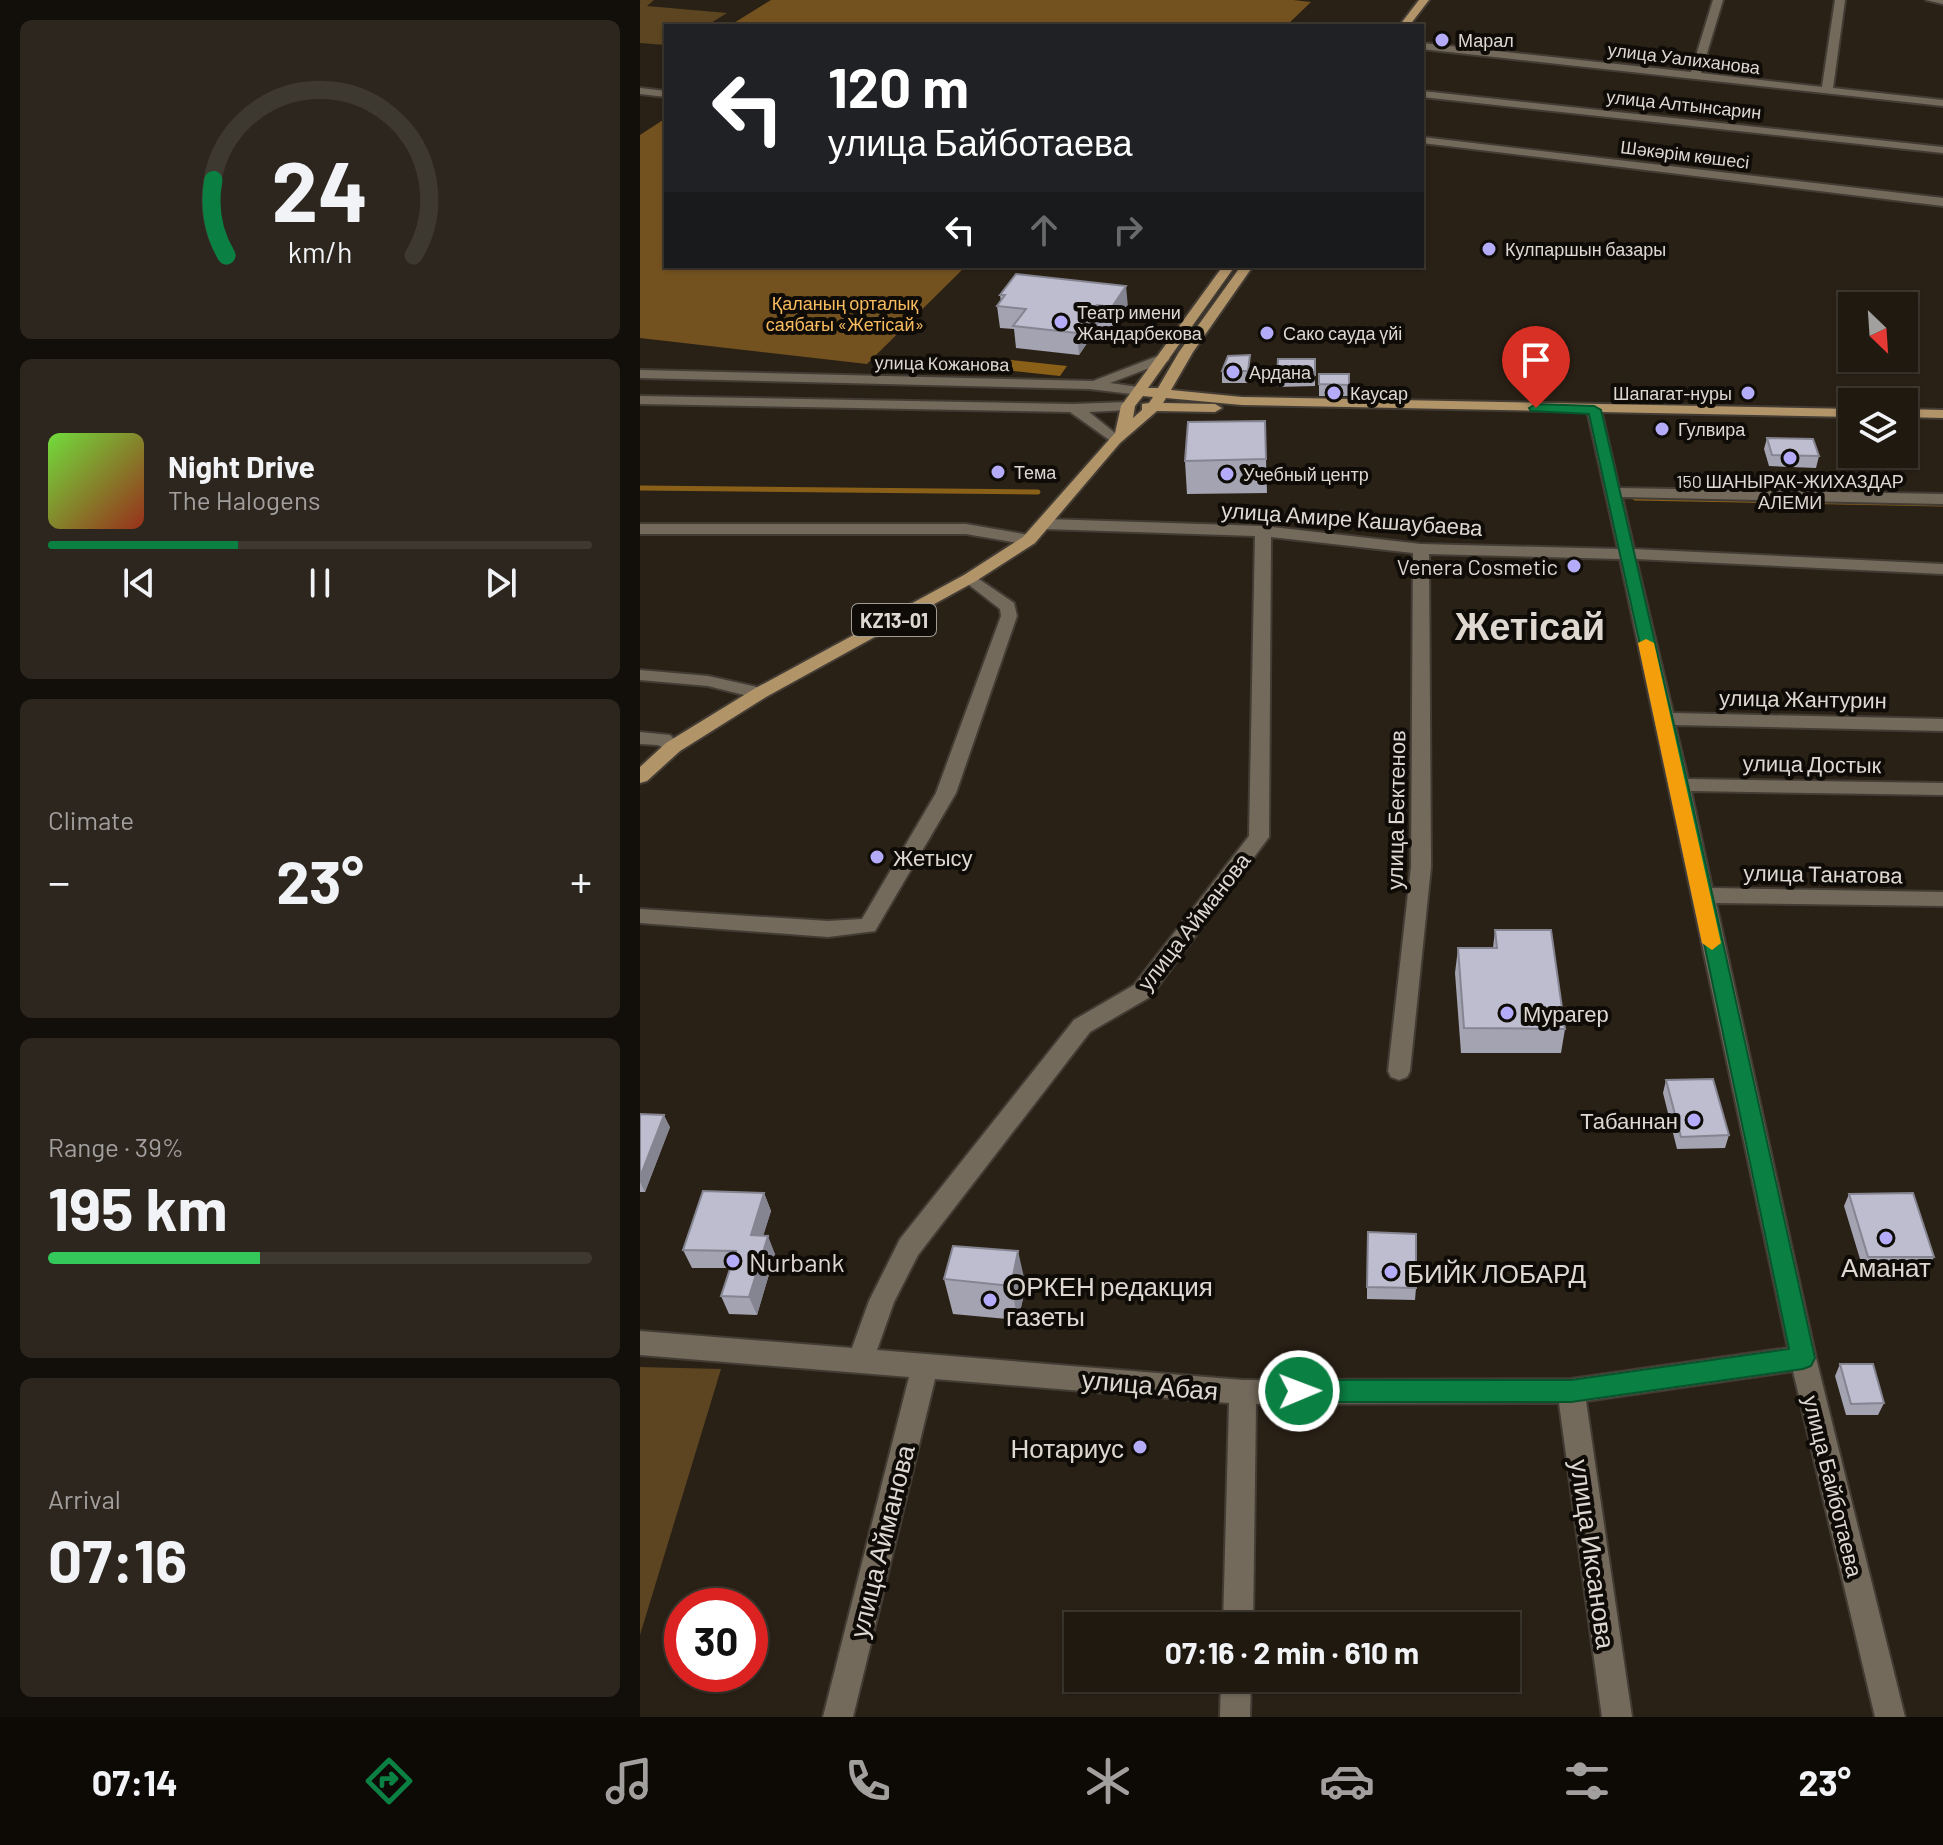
<!DOCTYPE html>
<html lang="en">
<head>
<meta charset="utf-8">
<style>
  body { margin:0; font-family:Barlow,sans-serif; background:#2d261e; color:#f1f3f6; height:100vh; display:flex; flex-direction:column; font-size:30px; white-space:nowrap }
  * { box-sizing:border-box; margin:0 }
  p { font-size:26px; color:#a2a09f }
  .icon { flex:none; width:44px; height:44px; fill:none; stroke:currentColor; stroke-width:2; stroke-linecap:round; stroke-linejoin:round }
  .map { position:relative; flex:1; overflow:hidden }
  .details { display:flex; flex-direction:column; gap:20px; padding:20px; background:#120e09; width:640px }
  .details>* { flex:none }
  .guide { position:absolute; left:24px; top:24px; width:760px; height:244px; border-radius:0px; box-shadow:0 2px 6px #0004,0 0 0 2px #3d3830; background:#202124; color:#fff; overflow:hidden }
  .needle { width:52px; rotate:155deg }
  .controls { position:absolute; left:1198px; top:292px; display:grid; gap:16px }
  .controls a { display:grid; place-items:center; width:80px; height:80px; border-radius:0px; background:#201910; box-shadow:0 2px 6px #0004,0 0 0 2px #3d3830; font-size:40px }
  .speed { position:absolute; left:24px; top:1588px; display:flex; gap:16px; font-size:40px; font-weight:700; text-align:center }
  .speed>* { display:grid; place-content:center; width:104px; height:104px; border-radius:50%; background:#201910; box-shadow:0 2px 6px #0004,0 0 0 2px #3d3830; line-height:1 }
  .speed .limit { border:12px solid #d22; background:#fff; color:#111 }
  .pin { position:absolute; display:grid; place-items:center; width:68px; height:68px; color:#fff; margin:-82px -34px; border-radius:50% 50% 50% 0; rotate:-45deg; box-shadow:0 0 8px #0007 }
  .pin .icon { rotate:45deg }
  .me { position:absolute; width:88px; margin:-44px; rotate:89deg; stroke-linejoin:round; filter:drop-shadow(0 0 6px #0008) }
  .turn { display:flex; align-items:center; gap:28px; height:168px; padding:0 32px; font-size:36px }
  .turn .icon { width:104px; height:104px; stroke-width:2.5 }
  .turn b { display:block; font-size:56px; line-height:68px }
  .lanes { display:flex; align-items:center; height:76px; padding:0 32px; background:#0003; justify-content:center; gap:40px; direction:ltr }
  .lanes .off { opacity:.35 }
  .big { font-size:60px; font-weight:700; line-height:1.1 }
  .details .widget { flex:1; display:flex; flex-direction:column; justify-content:center; gap:12px; min-width:0; padding:0 28px; border-radius:12px; background:#2d261e }
  .details .dial { align-items:center; gap:0 }
  .dial svg { height:208px; overflow:visible; fill:none; stroke:#3d3830; stroke-width:7; stroke-linecap:round; text-anchor:middle }
  .dial text { fill:#f1f3f6; stroke:none }
  .song { display:flex; align-items:center; gap:24px }
  .cover { width:96px; height:96px; border-radius:12px; background:linear-gradient(135deg,hsl(100 70% 55%),hsl(10 70% 35%)) }
  .played { height:8px; border-radius:4px; background:linear-gradient(90deg,#0b8043 35%,#3d3830 35%) }
  .keys { display:flex; justify-content:space-around; direction:ltr }
  .heat { display:flex; justify-content:space-between; align-items:center; font-size:44px; direction:ltr }
  .charge { height:12px; border-radius:6px; background:linear-gradient(90deg,#34c759 39%,#3d3830 0) }
  .trip { position:absolute; left:424px; top:1612px; width:456px; height:80px; border-radius:0px; background:#201910; box-shadow:0 2px 6px #0004,0 0 0 2px #3d3830; font-weight:700; line-height:80px; text-align:center }
  .menu { display:flex; height:128px; justify-content:space-around; align-items:center; background:#0d0a06; color:#a2a09f }
  .menu .icon { width:56px; height:56px }
  .menu .on { color:#0b8043 }
  .menu b { font-size:36px; color:#f1f3f6 }
  main { display:flex; flex:1; min-height:0 }
  .map>svg:first-child { display:block }
  .green { fill:#5d4521 }
  .forest { fill:#73521f }
  .water { fill:#8a6019 }
  .lines { fill:none; stroke-linecap:round; stroke-linejoin:round }
  .stream { stroke:#8a6019; stroke-width:5 }
  .minor-casing { stroke:#433c34; stroke-width:4 }
  .major-casing { stroke:#433c34; stroke-width:4 }
  .minor { fill:#746a5c; fill-rule:evenodd }
  .major { fill:#b29469; fill-rule:evenodd }
  .wall { fill:#a3a3b2 }
  .shaded-wall { fill:#858491 }
  .building { fill:#bebdcf; stroke:#858491; stroke-width:2 }
  .route { fill:#0b8043; stroke:#07532c; stroke-width:2 }
  .slow { fill:#f59e0b }
  .poi-dot { fill:#b4acf9; stroke:#0f0c07; stroke-width:3 }
  .labels { text-anchor:middle; dominant-baseline:central; stroke-width:8; stroke-linejoin:round; paint-order:stroke }
  .far-poi-label { font-size:18px; fill:#ded8d1; stroke:#0f0c07; text-anchor:start }
  .far-street-label { font-size:18px; fill:#ded8d1; stroke:#0f0c07 }
  .far-park-label { font-size:18px; fill:#f8bb5f; stroke:#0f0c07 }
  .shield { fill:#0f0c07; stroke:#a09b94; stroke-width:2 }
  .shield-label { font-size:20px; font-weight:bold; fill:#ded8d1 }
  .street-label { font-size:22px; fill:#ded8d1; stroke:#0f0c07 }
  .poi-label { font-size:22px; fill:#ded8d1; stroke:#0f0c07; text-anchor:end }
  .near-poi-label { font-size:26px; fill:#ded8d1; stroke:#0f0c07; text-anchor:start }
  .near-street-label { font-size:26px; fill:#ded8d1; stroke:#0f0c07 }
  .town-label { font-size:38px; font-weight:bold; fill:#ded8d1; stroke:#0f0c07 }
</style>
</head>
<body>
<main>
<section class="details">
<div class="widget dial"><svg viewBox="0 0 100 80">
<path d="M14 69A42 42 0 1 1 86 69"/>
<path d="M14 69A42 42 0 0 1 9 40" stroke="#0b8043"/>
<text x="50" y="56" font-size="32" font-weight="700">24</text>
<text x="50" y="72" font-size="11">km/h</text>
</svg></div>
<div class="widget">
<div class="song"><i class="cover"></i><div><b>Night Drive</b><p>The Halogens</p></div></div>
<div class="played"></div>
<div class="keys"><svg class="icon" aria-label="previous" viewBox="0 0 24 24"><path d="M18 5L8 12l10 7zM5 5v14"/></svg><svg class="icon" aria-label="pause" viewBox="0 0 24 24"><path d="M8 5v14M16 5v14"/></svg><svg class="icon" aria-label="next" viewBox="0 0 24 24"><path d="M6 5l10 7-10 7zM19 5v14"/></svg></div>
</div>
<div class="widget"><p>Climate</p>
<div class="heat"><a>−</a><b class="big">23°</b><a>+</a></div>
</div>
<div class="widget"><p>Range · 39%</p><b class="big">195 km</b><div class="charge"></div></div>
<div class="widget"><p>Arrival</p><b class="big">07:16</b></div>
</section>
<div class="map">
<svg width="1303" height="1717" viewBox="0 0 1303 1717">
  <rect width="100%" height="100%" fill="#2a2116"/>
  <!-- green -->
  <path class="green" d="M0,0h14l-7,6 80,7 -21,13h-40v19l-26,-2z
    M0,1367l81,2 -81,266z"/>
  <!-- forest -->
  <path class="forest" d="M131,0h522l18,2 -25,24h-557z
    M26,118v148h300l-99,98 -227,-26v-203z"/>
  <!-- water -->
  <path class="water" d="M362,359l65,7 -7,10 -64,-7z"/>
  <g class="lines">
    <!-- stream -->
    <path class="stream" d="M0,488l398,4
      M995,498l308,6"/>
    <defs>
      <path id="minor" d="M1073,0h10l-22,73 121,14 13,-87h10l-12,88 110,12v6l-521,-57v-6l269,29z
        M1286,0h17v4z
        M0,88l26,3v6l-26,-3z
        M782,91l521,56v6l-521,-56z
        M782,137l521,61v8l-521,-63z
        M523,354l7,4 -2,3 -58,22 35,5 2,3 -7,4 -51,-6 -449,-11v-8l453,11z
        M0,396l433,8 55,-2 7,4 -7,4 -39,2 31,25 2,3 -7,4 -45,-32 -430,-8z
        M954,406l7,4 18,78 324,6v10l-321,-7 12,52 309,15v10l-307,-15 37,154 270,6v12l-268,-6 13,54 255,4v12l-252,-4 21,97 231,4v14l-227,-3 100,455 89,359h-30l-82,-346 -207,30 46,316h-30l-43,-314 -303,1 -3,222h-30l6,-223 -294,-24 -82,338h-30l86,-340 -269,-22v-24l212,17 17,-47 31,-62 174,-219 60,-35 115,-149 6,-300 -210,-7 -8,-5 8,-5 218,7 158,18 197,5 -31,-139zM631,537l142,16 -2,314 -23,204 3,6 8,3 8,-3 3,-6 21,-204 -2,-313 191,5 168,789 -217,31 -328,1 -366,-30 17,-48 24,-47 172,-223 60,-35 119,-160z
        M0,524h326l63,11 8,5 -8,5 -63,-11h-326z
        M330,573l44,30 3,13 -61,177 -81,138 -47,6 -188,-14v-14l188,12 34,-2 74,-126 65,-177 -1,-7 -36,-28v-6z
        M0,670l68,6 58,13 3,4 -9,6 -52,-13 -68,-6z
        M0,732l30,3 12,12 -9,6 -15,-8 -18,-1z
        M581,1678h30l-1,39h-30z"/>
      <path id="major" d="M779,0h10l-20,26h-10z
        M583,266h12l-87,122h10l21,-36 62,-86h12l-60,86 -22,38 71,7 610,12v8l-610,-12 -76,-7 -3,5 52,1 7,4 -7,4 -58,-1 -37,32 -85,100 -59,38 -210,116 -86,54 -33,30 -7,2v-16l26,-24 88,-54 210,-114 59,-38 92,-104 6,-27zM503,396l10,1 -4,6 -7,1v6l-9,8 2,-12z
        M1264,409l39,1v8l-39,-1z"/>
    </defs>
    <!-- minor casing -->
    <use href="#minor" class="minor-casing"/>
    <!-- major casing -->
    <use href="#major" class="major-casing"/>
    <!-- minor -->
    <use href="#minor" class="minor"/>
    <!-- major -->
    <use href="#major" class="major"/>
  </g>
  <!-- wall -->
  <path class="wall" d="M360,295l128,12 -14,21 -16,-1 -19,28 -63,-7 -2,-19 -14,-1 -3,-22 4,-4z
    M675,359v27l-38,1v-12z
    M610,366l-2,17h-26v-12z
    M679,374h30v22h-30z
    M1127,438l52,18 -3,12 -47,-2 -5,-17z
    M626,459l1,34 -80,1 -2,-33z
    M855,930l70,99 -4,24h-100l-6,-80 3,-25h35z
    M1026,1080l63,55 -4,13 -48,1 -14,-56z
    M0,1114l30,13 -25,65h-5z
    M124,1193l7,18 -8,24 12,19 -18,61 -28,-1 -8,-18 9,-28h-38l-9,-18z
    M1209,1194l85,63 -6,12h-65l-19,-63z
    M727,1244l49,44 -1,12 -48,-1z
    M304,1279l82,7 -8,34 -65,-6z
    M1200,1364l44,39 -6,12h-32l-11,-39z"/>
  <!-- shaded-wall -->
  <path class="shaded-wall" d="M486,286l2,21 -14,21 -2,-21z
    M457,305l1,22 -19,28 -2,-22z
    M24,1115l6,12 -25,65 -5,-10v-5z
    M124,1193l7,18 -13,42 -7,-18z
    M128,1236l7,18 -18,61 -8,-18z
    M378,1251l8,35 -8,34 -7,-34z"/>
  <!-- building -->
  <path class="building" d="M376,274l110,12 -14,21 -15,-2 -20,28 -64,-7 13,-17 -29,-3 8,-11h-5z
    M610,355l-2,16h-26l6,-15z
    M638,359h37v16h-38z
    M679,374h30v11l-30,-1z
    M625,421l1,38 -81,2 3,-39z
    M1127,438l46,1 6,17 -47,-1z
    M855,930h56l14,99 -101,-1 -6,-80h39z
    M1073,1079l16,56 -48,2 -15,-57z
    M0,1114l24,1 -24,62z
    M63,1191l61,2 -13,42 17,1 -19,61 -28,-1 15,-45 -53,-1z
    M1273,1193l21,64h-66l-19,-63z
    M728,1232l48,2v54l-49,-1z
    M313,1246l65,5 -7,35 -67,-7z
    M1200,1364h33l11,39 -33,1z"/>
  <!-- route -->
  <path class="route" d="M896,404l58,2 7,4 87,375 127,573 -4,8 -8,3 -232,33h-272l-9,-3 -3,-8 3,-8 9,-3h272l218,-31 -118,-564 -82,-371 -58,-3 -2,-3z"/>
  <!-- slow -->
  <path class="slow" d="M1006,639l8,4 67,300 -9,7 -10,-7 -64,-300z"/>
  <!-- markers -->
  <g class="poi-dot">
    <circle cx="802" cy="40" r="8"/>
    <circle cx="849" cy="249" r="8"/>
    <circle cx="421" cy="322" r="8"/>
    <circle cx="627" cy="333" r="8"/>
    <circle cx="593" cy="372" r="8"/>
    <circle cx="694" cy="393" r="8"/>
    <circle cx="1108" cy="393" r="8"/>
    <circle cx="1022" cy="429" r="8"/>
    <circle cx="1150" cy="458" r="8"/>
    <circle cx="358" cy="472" r="8"/>
    <circle cx="587" cy="474" r="8"/>
    <circle cx="934" cy="566" r="8"/>
    <circle cx="237" cy="857" r="8"/>
    <circle cx="867" cy="1013" r="8"/>
    <circle cx="1054" cy="1120" r="8"/>
    <circle cx="1246" cy="1238" r="8"/>
    <circle cx="93" cy="1261" r="8"/>
    <circle cx="751" cy="1272" r="8"/>
    <circle cx="350" cy="1300" r="8"/>
    <circle cx="500" cy="1447" r="8"/>
  </g>
  <g class="labels">
    <!-- far-poi labels -->
    <g class="far-poi-label">
      <text x="818" y="40">Марал</text>
      <text x="865" y="249">Кулпаршын базары</text>
      <text x="437" y="312">Театр имени<tspan x="437" dy="21">Жандарбекова</tspan></text>
      <text x="643" y="333">Сако сауда үйі</text>
      <text x="609" y="372">Ардана</text>
      <text x="710" y="393">Каусар</text>
      <text x="1092" y="393" text-anchor="end">Шапагат-нуры</text>
      <text x="1038" y="429">Гулвира</text>
      <text x="374" y="472">Тема</text>
      <text x="603" y="474">Учебный центр</text>
      <text x="1150" y="481" text-anchor="middle">150 ШАНЫРАК-ЖИХАЗДАР<tspan x="1150" dy="21">АЛЕМИ</tspan></text>
    </g>
    <!-- far-street labels -->
    <g class="far-street-label">
      <text transform="translate(1044 58) rotate(7)">улица Уалиханова</text>
      <text transform="translate(1044 104) rotate(6)">улица Алтынсарин</text>
      <text transform="translate(1045 154) rotate(7)">Шәкәрім көшесі</text>
      <text transform="translate(302 363) rotate(1)">улица Кожанова</text>
    </g>
    <!-- far-park labels -->
    <g class="far-park-label">
      <text x="205" y="303">Қаланың орталық<tspan x="205" dy="21">саябағы «Жетісай»</tspan></text>
    </g>
    <!-- shield labels -->
    <rect class="shield" x="212" y="604" width="84" height="32" rx="6"/>
    <g class="shield-label">
      <text x="254" y="620">KZ13-01</text>
    </g>
    <!-- street labels -->
    <g class="street-label">
      <text transform="translate(712 518) rotate(4)">улица Амире Кашаубаева</text>
      <text transform="translate(1163 698) rotate(1)">улица Жантурин</text>
      <text transform="translate(1172 763) rotate(1)">улица Достык</text>
      <text transform="translate(755 810) rotate(-89)">улица Бектенов</text>
      <text transform="translate(1183 873) rotate(1)">улица Танатова</text>
      <text transform="translate(553 921) rotate(-52)">улица Айманова</text>
      <text transform="translate(1194 1486) rotate(76)">улица Байботаева</text>
    </g>
    <!-- poi labels -->
    <g class="poi-label">
      <text x="918" y="566">Venera Cosmetic</text>
      <text x="253" y="857" text-anchor="start">Жетысу</text>
      <text x="883" y="1013" text-anchor="start">Мурагер</text>
      <text x="1038" y="1120">Табаннан</text>
    </g>
    <!-- near-poi labels -->
    <g class="near-poi-label">
      <text x="109" y="1261">Nurbank</text>
      <text x="1246" y="1266" text-anchor="middle">Аманат</text>
      <text x="767" y="1272">БИЙК ЛОБАРД</text>
      <text x="366" y="1285">ОРКЕН редакция<tspan x="366" dy="30">газеты</tspan></text>
      <text x="484" y="1447" text-anchor="end">Нотариус</text>
    </g>
    <!-- near-street labels -->
    <g class="near-street-label">
      <text transform="translate(510 1384) rotate(5)">улица Абая</text>
      <text transform="translate(241 1541) rotate(-76)">улица Айманова</text>
      <text transform="translate(954 1554) rotate(82)">улица Иксанова</text>
    </g>
    <!-- town labels -->
    <g class="town-label">
      <text x="890" y="625">Жетісай</text>
    </g>
  </g>
</svg>
<div class="controls">
<a><svg class="needle" viewBox="-14 -14 28 28"><path d="M0-13l5 13h-10z" fill="#e53935"/><path d="M0 13l5-13h-10z" fill="#a2a09f"/></svg></a>
<a><svg class="icon" aria-label="layers" viewBox="0 0 24 24"><path d="M12 4l9 5-9 5-9-5zM3 14l9 5 9-5"/></svg></a>
</div>
<div class="speed"><div class="limit">30</div></div>
<div class="pin" style="left:896px;top:408px;background:#d93025"><svg class="icon" aria-label="arrive" viewBox="0 0 24 24"><path d="M6 21V4h12l-3 4 3 4H6"/></svg></div>
<svg class="me" style="left:659px;top:1391px" viewBox="-20 -20 40 40"><circle r="17" fill="#0b8043" stroke="#fff" stroke-width="3"/><path d="M0-11L8 9 0 5-8 9z" fill="#fff"/></svg>
<div class="trip">07:16 · 2 min · 610 m</div>
<div class="guide">
<div class="turn"><svg class="icon" aria-label="left" viewBox="0 0 24 24"><path d="M17 20v-9H6M10 6l-5 5 5 5"/></svg><div><b>120 m</b>улица Байботаева</div></div>
<div class="lanes"><svg class="icon" aria-label="left" viewBox="0 0 24 24"><path d="M17 20v-9H6M10 6l-5 5 5 5"/></svg><svg class="icon off" aria-label="ahead" viewBox="0 0 24 24"><path d="M12 20V5M6 11l6-6 6 6"/></svg><svg class="icon off" aria-label="right" viewBox="0 0 24 24"><path d="M7 20v-9h11M14 6l5 5-5 5"/></svg></div>
</div>
</div>
</main>
<nav class="menu">
<b>07:14</b>
<svg class="icon on" aria-label="directions" viewBox="0 0 24 24"><path d="M12 3l9 9-9 9-9-9zM9 14v-3h6M13 9l2 2-2 2"/></svg>
<svg class="icon" aria-label="music" viewBox="0 0 24 24"><path d="M9 18V5l10-2v13"/><circle cx="6" cy="18" r="3"/><circle cx="16" cy="16" r="3"/></svg>
<svg class="icon" aria-label="phone" viewBox="0 0 24 24"><path d="M5 4h4l2 5-3 2q2 4 5 5l2-3 5 2v4C11 20 4 13 5 4z"/></svg>
<svg class="icon" aria-label="climate" viewBox="0 0 24 24"><path d="M12 3v18M4 7l16 10M4 17L20 7"/></svg>
<svg class="icon" aria-label="car" viewBox="0 0 24 24"><path d="M5 17H2v-5l4-1 3-4h7l3 4 3 1v5h-3M9 17h6M6 11h13"/><circle cx="7" cy="17" r="2"/><circle cx="17" cy="17" r="2"/></svg>
<svg class="icon" aria-label="filters" viewBox="0 0 24 24"><path d="M4 7h16M4 17h16"/><circle cx="9" cy="7" r="2"/><circle cx="15" cy="17" r="2"/></svg>
<b>23°</b>
</nav>
</body>
</html>
